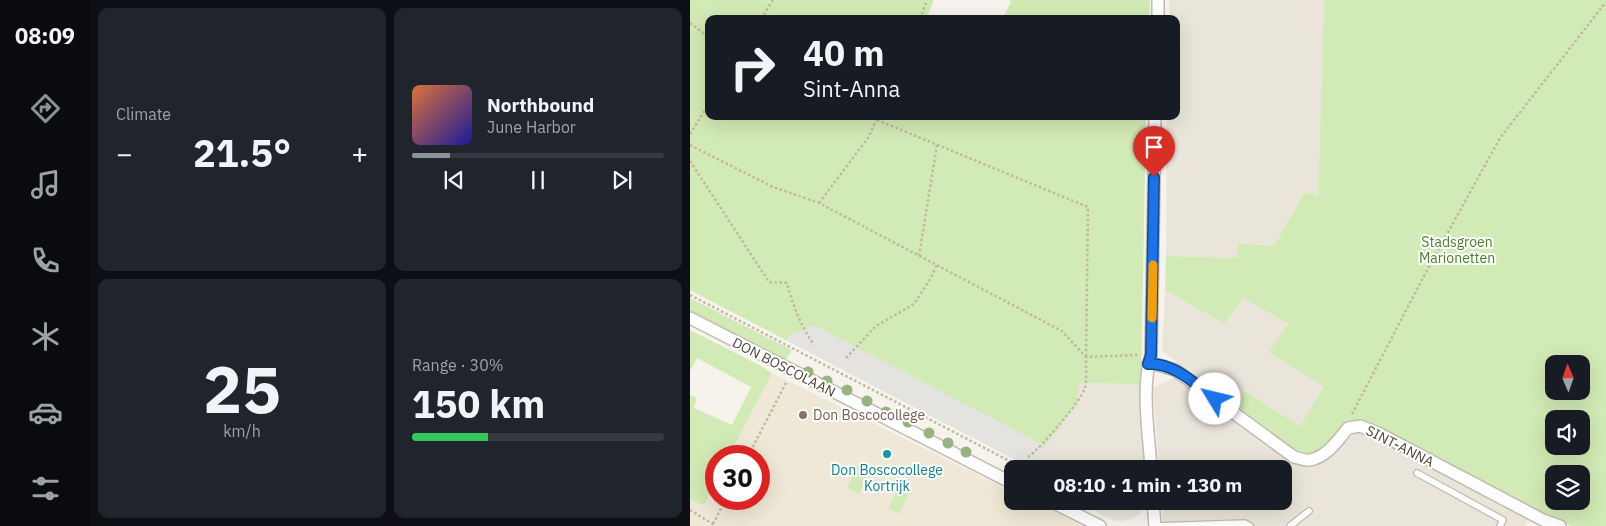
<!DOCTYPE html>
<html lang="en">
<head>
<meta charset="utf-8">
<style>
  body { margin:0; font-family:"IBM Plex Sans",sans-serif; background:#20242c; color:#f1f3f6; height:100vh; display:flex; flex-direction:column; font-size:19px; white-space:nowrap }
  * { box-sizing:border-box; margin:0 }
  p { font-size:16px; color:#9ea1a6 }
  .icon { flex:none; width:28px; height:28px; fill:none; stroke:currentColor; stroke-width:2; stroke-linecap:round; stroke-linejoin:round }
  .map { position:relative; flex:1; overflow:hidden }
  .sheet { display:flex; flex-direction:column; gap:8px; padding:8px; background:#0d0f14; width:600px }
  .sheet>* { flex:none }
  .top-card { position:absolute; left:15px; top:15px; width:475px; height:105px; border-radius:10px; box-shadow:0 5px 20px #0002; background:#171b24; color:#f1f3f6; overflow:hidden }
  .needle { width:32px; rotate:358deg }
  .controls { position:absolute; left:855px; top:355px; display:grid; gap:10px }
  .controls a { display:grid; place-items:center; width:45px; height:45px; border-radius:10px; background:#171b24; box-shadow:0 5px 20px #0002; font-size:25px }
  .speed { position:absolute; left:15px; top:445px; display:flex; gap:10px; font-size:25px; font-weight:700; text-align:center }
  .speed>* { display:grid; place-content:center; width:65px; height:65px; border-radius:50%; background:#171b24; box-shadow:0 5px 20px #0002; line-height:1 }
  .speed .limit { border:8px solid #d22; background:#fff; color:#111 }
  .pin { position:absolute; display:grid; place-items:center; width:42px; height:42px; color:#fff; margin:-51px -21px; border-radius:50% 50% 50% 0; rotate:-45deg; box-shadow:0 0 5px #0007 }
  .pin .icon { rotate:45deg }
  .me { position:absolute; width:55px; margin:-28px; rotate:306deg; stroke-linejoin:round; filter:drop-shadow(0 0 4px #0008) }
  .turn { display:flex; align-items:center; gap:18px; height:105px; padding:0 15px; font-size:22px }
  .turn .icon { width:65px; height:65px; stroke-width:2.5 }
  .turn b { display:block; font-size:35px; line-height:42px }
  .big { font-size:38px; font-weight:700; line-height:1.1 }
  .sheet .widget { flex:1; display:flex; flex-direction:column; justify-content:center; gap:8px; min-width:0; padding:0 18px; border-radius:10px; background:#20242c }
  .sheet .dial { align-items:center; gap:0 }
  .dial b { font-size:65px; line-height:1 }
  .song { display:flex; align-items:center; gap:15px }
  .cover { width:60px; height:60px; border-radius:8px; background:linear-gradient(135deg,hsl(20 70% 55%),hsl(240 70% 35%)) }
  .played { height:5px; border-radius:2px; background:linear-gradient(90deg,#8c9099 15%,#363941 15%) }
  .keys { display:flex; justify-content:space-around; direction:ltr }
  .heat { display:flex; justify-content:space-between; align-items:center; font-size:28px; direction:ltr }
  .charge { height:8px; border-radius:4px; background:linear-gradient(90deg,#34c759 30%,#363941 0) }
  .sheet .tiles { flex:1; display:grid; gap:8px; grid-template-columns:repeat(2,1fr) }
  .trip { position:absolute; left:314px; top:460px; width:288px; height:50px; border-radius:10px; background:#171b24; box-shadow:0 5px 20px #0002; font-weight:700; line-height:50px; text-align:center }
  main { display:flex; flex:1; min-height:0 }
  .dock { display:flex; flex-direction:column; width:90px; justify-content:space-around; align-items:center; background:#090b0e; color:#9ea1a6 }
  .dock .icon { width:35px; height:35px }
  .dock .active { color:#8c9099 }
  .dock b { font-size:22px; color:#f1f3f6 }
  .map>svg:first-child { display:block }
  .residential { fill:#eae5da }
  .education { fill:#efe8d6 }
  .green { fill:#d2eab5; fill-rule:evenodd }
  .parking { fill:#e5e3e0 }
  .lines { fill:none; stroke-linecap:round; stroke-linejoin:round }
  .service-casing { stroke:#c2bbae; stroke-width:8 }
  .minor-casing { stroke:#c2bbae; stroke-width:14 }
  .path { stroke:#c4b79f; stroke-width:2.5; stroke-dasharray:2.5 2.5; stroke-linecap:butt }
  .service { stroke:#fff; stroke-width:5.5 }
  .minor { stroke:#fff; stroke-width:11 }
  .tree { fill:#97b381 }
  .route-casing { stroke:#114b97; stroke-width:12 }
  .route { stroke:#1a73e8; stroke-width:9 }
  .slow { stroke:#f59e0b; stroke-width:9 }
  .education-dot { fill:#8d6e63; stroke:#fff; stroke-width:2 }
  .culture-dot { fill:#0f9aa8; stroke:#fff; stroke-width:2 }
  .labels { text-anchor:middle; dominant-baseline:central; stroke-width:4; stroke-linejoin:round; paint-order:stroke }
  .park-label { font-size:14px; fill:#4a7f2a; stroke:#fff }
  .street-label { font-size:14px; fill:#4b4439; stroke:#fff }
  .education-label { font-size:14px; fill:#785e54; stroke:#fff; text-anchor:start }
  .culture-label { font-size:14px; fill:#0d838f; stroke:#fff }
</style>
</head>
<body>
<main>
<nav class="dock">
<b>08:09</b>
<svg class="icon active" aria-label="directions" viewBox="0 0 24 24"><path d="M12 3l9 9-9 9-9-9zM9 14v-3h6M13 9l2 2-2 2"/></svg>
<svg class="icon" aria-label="music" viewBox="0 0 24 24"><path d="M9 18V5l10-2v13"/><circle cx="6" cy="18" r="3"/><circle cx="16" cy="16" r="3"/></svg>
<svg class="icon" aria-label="phone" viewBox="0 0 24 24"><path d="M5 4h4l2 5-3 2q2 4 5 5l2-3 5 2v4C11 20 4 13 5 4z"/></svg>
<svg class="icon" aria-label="climate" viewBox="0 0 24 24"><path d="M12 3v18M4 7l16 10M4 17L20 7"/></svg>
<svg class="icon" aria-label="car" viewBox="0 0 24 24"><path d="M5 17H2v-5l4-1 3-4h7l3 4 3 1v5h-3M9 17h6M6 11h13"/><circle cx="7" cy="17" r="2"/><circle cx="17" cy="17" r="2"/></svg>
<svg class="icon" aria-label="filters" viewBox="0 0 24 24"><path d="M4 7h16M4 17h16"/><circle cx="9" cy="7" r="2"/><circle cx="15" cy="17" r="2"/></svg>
</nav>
<section class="sheet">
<div class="tiles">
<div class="widget"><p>Climate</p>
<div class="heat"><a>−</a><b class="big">21.5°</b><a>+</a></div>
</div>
<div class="widget">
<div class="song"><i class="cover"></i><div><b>Northbound</b><p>June Harbor</p></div></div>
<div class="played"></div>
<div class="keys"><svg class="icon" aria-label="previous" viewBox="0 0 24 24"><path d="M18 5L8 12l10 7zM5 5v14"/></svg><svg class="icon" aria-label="pause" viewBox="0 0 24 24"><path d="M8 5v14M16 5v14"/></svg><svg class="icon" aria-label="next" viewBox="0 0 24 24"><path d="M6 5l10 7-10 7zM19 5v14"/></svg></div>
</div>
<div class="widget dial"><b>25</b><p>km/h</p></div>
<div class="widget"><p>Range · 30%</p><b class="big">150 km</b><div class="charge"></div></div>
</div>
</section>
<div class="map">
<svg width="916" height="526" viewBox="0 0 916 526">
  <rect width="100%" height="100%" fill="#f6f3ec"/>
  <!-- residential -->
  <path class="residential" d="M479,0h155l-6,195 -14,-2 -30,53 -35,-3 -1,15 -72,-2 1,-140h9v-97h-7z
    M475,290l59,34 20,-26 44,26 -18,28 55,35 -25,39 -55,-35 -10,15 -73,-55z
    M490,375l124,89h15l17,-14 14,-13 8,-5 5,-1 165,87 -3,8h-362l-1,-25h120v-32h-123l-6,-81z
    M389,383l62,1 6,85 -116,-1 14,-22z
    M386,501h72l-3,6 -5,7 -12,6 -10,1 -12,-4z"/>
  <!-- education -->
  <path class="education" d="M82,373l240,119v9h20l51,25h-393v-26l14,5 12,-24v18h43v-43h-30z"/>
  <!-- green -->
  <path class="green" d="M0,0h244l-8,19h-217v97h437l-5,268 -62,-1 -2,21 -32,42 -14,22 -341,-178z
    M319,0h141l-1,19h-147l9,-17z
    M634,0h282v526h-33l-26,-9 -175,-92 -10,-3c-13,9 -34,29 -49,32 -17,3 -63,-37 -78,-48l10,-15 55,35 24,-39 -55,-35 19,-28 -44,-26 -20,26 -59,-34 1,-34 72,2v-15l36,3 30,-53 14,2zM864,364h27v27h-27zM864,419h27v27h-27zM864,474h27v27h-27z
    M0,298l102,52 -6,10 -96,-49z
    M0,330l71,36 11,7 -43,83h-13v25l-12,24 -14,-5v-105l7,3 -3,10 38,17 19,-38 -54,-29 -7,13z
    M168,464l13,6 -12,24 -12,-6z
    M210,484l11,6 -12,24 -11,-6z"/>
  <!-- parking -->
  <path class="parking" d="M124,325l231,121 -14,22 -245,-128 5,-6z"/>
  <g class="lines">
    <defs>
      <path id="service" d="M727,473l86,47 -3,6
        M465,526l90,-3 5,3
        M600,526l19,-15"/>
      <path id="minor" d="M468,19v-19
        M0,318l322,165
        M458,364h7l20,6 119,87c5,1 11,4 16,3 17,-3 28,-20 38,-32l12,-2 18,7 165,87 17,6
        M461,469c-2,-35 -10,-80 0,-114l4,-239
        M360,501l50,25
        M463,501l2,25"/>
    </defs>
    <!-- service casing -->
    <use href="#service" class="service-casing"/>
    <!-- minor casing -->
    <use href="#minor" class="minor-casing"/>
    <!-- path -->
    <path class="path" d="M71,19l12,-19
      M230,19l7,-19
      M0,23l19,14
      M187,120l211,87 -2,150
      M0,134l19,-30
      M0,145l83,42 46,16 243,128 24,26
      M0,161l79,121 18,1c6,23 14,43 27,62
      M129,203l49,-65 10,-22
      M229,256l18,-111
      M0,295l333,173
      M156,358l30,-32 38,-22 15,-23 8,-16
      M662,414l73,-140 75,-136 106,-136
      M58,456l39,-75
      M338,457c13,-9 52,-55 57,-69 2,-9 1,-21 1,-31l52,-2
      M0,510l26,16
      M23,524l13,-25"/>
    <!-- service -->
    <use href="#service" class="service"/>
    <!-- minor -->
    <use href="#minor" class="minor"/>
  </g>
  <!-- trees -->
  <g class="tree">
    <circle cx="118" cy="372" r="5.5"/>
    <circle cx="137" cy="381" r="5.5"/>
    <circle cx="157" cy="390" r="5.5"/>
    <circle cx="177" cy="401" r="5.5"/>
    <circle cx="196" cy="412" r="5.5"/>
    <circle cx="218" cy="422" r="5.5"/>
    <circle cx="239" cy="433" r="5.5"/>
    <circle cx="258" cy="443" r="5.5"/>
    <circle cx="276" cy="452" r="5.5"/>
  </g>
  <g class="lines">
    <defs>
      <path id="route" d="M464,177l-3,178 -3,9c26,-2 48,21 67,35"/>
    </defs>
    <!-- route casing -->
    <use href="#route" class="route-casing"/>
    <!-- route -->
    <use href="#route" class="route"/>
    <!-- slow -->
    <path class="slow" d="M462,318l1,-53"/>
  </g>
  <!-- markers -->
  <circle class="education-dot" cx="113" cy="415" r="5"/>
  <circle class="culture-dot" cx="197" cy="454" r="5"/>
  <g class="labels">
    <!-- park labels -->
    <g class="park-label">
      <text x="767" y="242">Stadsgroen<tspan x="767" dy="16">Marionetten</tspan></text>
    </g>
    <!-- street labels -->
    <g class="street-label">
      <text transform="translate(94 367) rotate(27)">DON BOSCOLAAN</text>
      <text transform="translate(710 446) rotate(27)">SINT-ANNA</text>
    </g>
    <!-- education labels -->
    <g class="education-label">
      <text x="123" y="415">Don Boscocollege</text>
    </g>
    <!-- culture labels -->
    <g class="culture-label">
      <text x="197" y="470">Don Boscocollege<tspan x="197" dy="16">Kortrijk</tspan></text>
    </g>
  </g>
</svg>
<div class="controls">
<a><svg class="needle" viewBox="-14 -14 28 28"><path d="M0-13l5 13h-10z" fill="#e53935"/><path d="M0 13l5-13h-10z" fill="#9ea1a6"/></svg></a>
<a><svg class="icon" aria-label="sound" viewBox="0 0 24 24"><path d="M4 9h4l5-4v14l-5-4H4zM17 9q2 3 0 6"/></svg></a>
<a><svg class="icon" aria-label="layers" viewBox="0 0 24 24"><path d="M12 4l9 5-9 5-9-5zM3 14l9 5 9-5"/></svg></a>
</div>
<div class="speed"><div class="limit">30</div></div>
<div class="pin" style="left:464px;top:177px;background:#d93025"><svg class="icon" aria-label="arrive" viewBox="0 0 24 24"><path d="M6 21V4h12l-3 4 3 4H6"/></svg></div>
<svg class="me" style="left:525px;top:399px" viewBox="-20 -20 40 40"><circle r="19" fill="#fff"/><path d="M0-13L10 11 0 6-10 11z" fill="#1a73e8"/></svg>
<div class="trip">08:10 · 1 min · 130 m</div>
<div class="top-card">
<div class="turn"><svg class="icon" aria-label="right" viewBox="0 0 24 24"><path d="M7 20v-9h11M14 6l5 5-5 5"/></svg><div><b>40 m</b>Sint-Anna</div></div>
</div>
</div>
</main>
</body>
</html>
